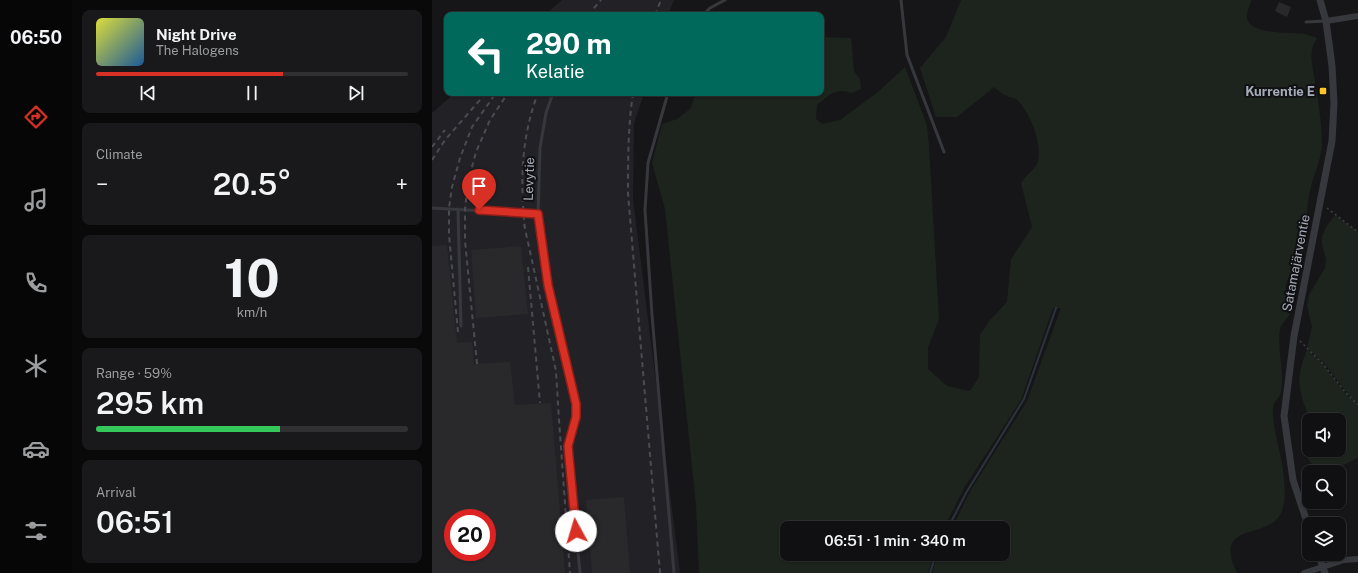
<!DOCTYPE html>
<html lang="en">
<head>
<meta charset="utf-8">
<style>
  body { margin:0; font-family:"Public Sans",sans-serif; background:#19191b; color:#f1f3f6; height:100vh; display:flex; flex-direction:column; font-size:15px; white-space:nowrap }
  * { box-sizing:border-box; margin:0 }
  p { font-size:13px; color:#9c9d9f }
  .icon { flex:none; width:22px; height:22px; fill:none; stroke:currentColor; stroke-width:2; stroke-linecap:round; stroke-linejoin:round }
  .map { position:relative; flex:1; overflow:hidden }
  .panel { display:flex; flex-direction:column; gap:10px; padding:10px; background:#09090a; width:360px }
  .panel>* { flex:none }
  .top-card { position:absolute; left:12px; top:12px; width:380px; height:84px; border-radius:8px; box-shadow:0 1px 3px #0004,0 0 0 1px #303032; background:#00695c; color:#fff; overflow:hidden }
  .tools { position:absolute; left:870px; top:413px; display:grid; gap:8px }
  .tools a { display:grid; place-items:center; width:44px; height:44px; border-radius:8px; background:#101012; box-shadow:0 1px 3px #0004,0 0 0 1px #303032; font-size:20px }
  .speed { position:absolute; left:12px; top:509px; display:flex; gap:8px; font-size:20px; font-weight:700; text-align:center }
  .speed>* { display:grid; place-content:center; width:52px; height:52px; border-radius:50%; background:#101012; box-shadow:0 1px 3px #0004,0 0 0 1px #303032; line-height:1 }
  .speed .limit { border:6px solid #d22; background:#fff; color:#111 }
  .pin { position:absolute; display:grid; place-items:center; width:34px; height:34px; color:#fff; margin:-41px -17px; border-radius:50% 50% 50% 0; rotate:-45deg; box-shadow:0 0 4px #0007 }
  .pin .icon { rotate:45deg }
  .me { position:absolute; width:44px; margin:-22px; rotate:354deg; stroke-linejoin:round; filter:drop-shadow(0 0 3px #0008) }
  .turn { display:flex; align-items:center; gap:14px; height:84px; padding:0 16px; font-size:18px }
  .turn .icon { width:52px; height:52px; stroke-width:2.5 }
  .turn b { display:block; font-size:28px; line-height:34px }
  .big { font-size:30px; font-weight:600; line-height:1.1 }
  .panel .widget { flex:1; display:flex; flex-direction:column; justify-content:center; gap:6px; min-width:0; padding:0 14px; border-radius:8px; background:#19191b }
  .panel .dial { align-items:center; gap:0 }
  .dial b { font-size:52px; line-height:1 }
  .song { display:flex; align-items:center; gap:12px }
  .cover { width:48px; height:48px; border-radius:6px; background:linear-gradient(135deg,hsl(60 70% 55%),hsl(210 70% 35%)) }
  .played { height:4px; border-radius:2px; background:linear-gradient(90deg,#d93025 60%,#303032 60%) }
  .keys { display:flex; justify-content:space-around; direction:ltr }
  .heat { display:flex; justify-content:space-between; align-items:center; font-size:22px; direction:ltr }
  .charge { height:6px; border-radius:3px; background:linear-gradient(90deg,#34c759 59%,#303032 0) }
  .trip { position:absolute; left:348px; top:521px; width:230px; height:40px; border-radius:8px; background:#101012; box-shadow:0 1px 3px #0004,0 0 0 1px #303032; font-weight:600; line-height:40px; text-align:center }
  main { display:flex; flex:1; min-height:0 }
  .tab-bar { display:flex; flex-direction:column; width:72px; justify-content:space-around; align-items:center; background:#060607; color:#9c9d9f }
  .tab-bar .icon { width:28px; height:28px }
  .tab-bar .current { color:#d93025 }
  .tab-bar b { font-size:18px; color:#f1f3f6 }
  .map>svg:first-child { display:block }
  .built { fill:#222226; fill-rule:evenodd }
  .green { fill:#1c241d; fill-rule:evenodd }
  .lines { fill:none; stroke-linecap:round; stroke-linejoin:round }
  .stream { stroke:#2b343d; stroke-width:2 }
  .building { fill:#29292c; fill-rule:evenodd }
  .path { stroke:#3d3f45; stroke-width:1.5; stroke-dasharray:2 3; stroke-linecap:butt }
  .service { stroke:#37383e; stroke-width:3 }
  .minor { stroke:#37383e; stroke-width:6 }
  .tertiary { stroke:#37383e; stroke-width:7 }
  .rail { stroke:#4a4b53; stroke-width:2; stroke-dasharray:5 4; stroke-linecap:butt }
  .route-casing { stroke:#8d1f18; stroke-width:10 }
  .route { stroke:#d93025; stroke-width:7 }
  .poi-dot { fill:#ffc428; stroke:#111113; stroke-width:1.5 }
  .labels { text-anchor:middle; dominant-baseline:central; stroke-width:4; stroke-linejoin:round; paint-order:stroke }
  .poi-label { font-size:13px; font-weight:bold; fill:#a7acb9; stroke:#111113; text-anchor:end }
  .street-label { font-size:13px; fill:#a7acb9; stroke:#111113 }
</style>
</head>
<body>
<main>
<nav class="tab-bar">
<b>06:50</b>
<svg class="icon current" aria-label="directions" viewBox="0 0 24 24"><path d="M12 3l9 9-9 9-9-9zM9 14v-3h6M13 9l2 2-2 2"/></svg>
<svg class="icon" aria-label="music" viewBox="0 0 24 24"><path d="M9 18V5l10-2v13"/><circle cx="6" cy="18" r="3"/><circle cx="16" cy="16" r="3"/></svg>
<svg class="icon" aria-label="phone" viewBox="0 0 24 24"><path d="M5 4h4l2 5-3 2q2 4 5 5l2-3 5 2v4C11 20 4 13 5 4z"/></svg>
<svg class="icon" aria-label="climate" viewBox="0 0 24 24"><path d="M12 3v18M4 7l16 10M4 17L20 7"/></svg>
<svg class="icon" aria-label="car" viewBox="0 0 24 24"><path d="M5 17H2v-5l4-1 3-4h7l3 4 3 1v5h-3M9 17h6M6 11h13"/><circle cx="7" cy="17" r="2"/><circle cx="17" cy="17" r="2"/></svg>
<svg class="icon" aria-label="filters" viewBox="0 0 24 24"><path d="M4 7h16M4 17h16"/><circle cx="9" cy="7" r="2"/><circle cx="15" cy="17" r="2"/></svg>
</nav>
<section class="panel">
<div class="widget">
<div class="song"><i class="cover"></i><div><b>Night Drive</b><p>The Halogens</p></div></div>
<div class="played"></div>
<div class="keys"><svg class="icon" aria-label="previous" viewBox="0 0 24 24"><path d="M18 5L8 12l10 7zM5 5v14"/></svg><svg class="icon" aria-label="pause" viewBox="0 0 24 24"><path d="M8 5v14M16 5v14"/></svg><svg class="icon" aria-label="next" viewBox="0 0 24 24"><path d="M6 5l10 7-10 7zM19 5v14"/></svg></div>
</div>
<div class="widget"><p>Climate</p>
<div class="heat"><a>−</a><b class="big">20.5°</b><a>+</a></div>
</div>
<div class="widget dial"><b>10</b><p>km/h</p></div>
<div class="widget"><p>Range · 59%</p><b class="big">295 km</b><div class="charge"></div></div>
<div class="widget"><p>Arrival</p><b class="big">06:51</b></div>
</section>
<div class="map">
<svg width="926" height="573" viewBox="0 0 926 573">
  <rect width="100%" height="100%" fill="#161618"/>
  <!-- built -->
  <path class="built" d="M130,0h112l-6,15h-123z
    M23,93h189l-10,31 -1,75 47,374h-248v-460zM21,518h34v34h-34z"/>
  <!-- green -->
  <path class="green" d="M529,0h291c-3,7 -7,14 -4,21 7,14 44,11 57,13 4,1 8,3 12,4 -1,2 -3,5 -4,8 -4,11 1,25 2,36 3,20 7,40 7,60 0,18 -10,36 -13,53 -4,20 0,43 -8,63 -4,9 -12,16 -15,26 -2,10 4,18 4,27 0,7 -8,10 -10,18 -3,18 3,36 2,54 0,4 -1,9 -2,12 -3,5 -6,7 -7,13 -1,24 10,48 11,72 1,11 2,25 -4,35 -14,25 -68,6 -43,58h-305l3,-10 4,-9h64v-26h-51l20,-40 55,-87 34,-93h-8l-32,92 -57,88 -20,40h-157v26h147l-6,19h-229l-3,-68 -31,-296 -13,-46 10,-39 15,-5 13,-10 6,-16h125v-56l30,1 3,33 6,8 1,10 -9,4c-17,-6 -23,2 -35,12l-1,14 6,5 18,-4 38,-28 27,-25 22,58 2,21 10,173 -11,29v21l19,17 23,5 9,-14 1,-42 10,-15 17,-18 4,-43 21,-32 -11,-44c4,-7 12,-12 16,-19 7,-16 -7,-52 -19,-63 -3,-4 -8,-3 -11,-5 -5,-2 -9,-6 -13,-9l-37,30h-21l-16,-49 26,-31z
    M903,215l23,17v226l-19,9 -3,-2 -4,4c-5,0 -10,1 -15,-2 -8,-3 -16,-18 -16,-28 1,-7 8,-11 8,-19 -1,-9 -7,-18 -8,-27 -4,-16 1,-30 6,-44l15,14 23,30 7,6 -29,-37 -16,-14 5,-21 -5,-21 2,-11 16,-27 1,-9 -4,-15v-7l4,-10zM877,420h30v30h-30z"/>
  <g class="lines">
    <!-- stream -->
    <path class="stream" d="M516,528l18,-35 58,-94 32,-91
      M498,573l6,-19"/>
  </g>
  <!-- building -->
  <path class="building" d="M847,2l12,5 -4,10 -12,-6z
    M15,245l10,98 15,-1 2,22 36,-2 5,43 36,-2 14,170h-133v-327zM21,518h34v34h-34z
    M89,246l7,68 -52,4 -5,-68z
    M192,497l6,76h-38l-6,-73z"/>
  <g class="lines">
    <!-- path -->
    <path class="path" d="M895,208l31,24
      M868,341l22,22 24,30 12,12"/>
    <!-- service -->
    <path class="service" d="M469,0l6,55 37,97
      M271,15l7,-7 15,-8
      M874,22l20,-1
      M121,93l-7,20 -6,35 -2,66 10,71 28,119v13l-8,29 12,127
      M236,93l-20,70 -3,47 7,105 22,258
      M0,208l106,6
      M26,209l3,117"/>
    <!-- minor -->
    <path class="minor" d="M894,21l32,-5
      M872,573l40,-13 14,-1"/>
    <!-- tertiary -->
    <path class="tertiary" d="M877,528l-16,-48 -9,-64 10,-80 38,-195 2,-38 -2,-37 -6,-45 -6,-21
      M886,554l7,19"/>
    <!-- rail -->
    <path class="rail" d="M146,15l5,-5
      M156,15l13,-15
      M223,15l6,-15
      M201,93c-5,34 -5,67 -5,101l32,379
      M0,147l13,-17
      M0,160l13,-20 41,-47
      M92,224l32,147 3,49 11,153
      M93,229c-5,-48 -4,-91 13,-136
      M96,267l12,136
      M26,332l-9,-97v-27l3,-21 8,-29 12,-31 24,-34
      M45,364l-12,-123v-32l3,-27 8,-30 14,-32 18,-27"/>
  </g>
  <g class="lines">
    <defs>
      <path id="route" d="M47,210l59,4 10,71 28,119v13l-8,29 8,85"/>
    </defs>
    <!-- route casing -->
    <use href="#route" class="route-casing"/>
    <!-- route -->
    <use href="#route" class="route"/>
  </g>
  <!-- markers -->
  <rect class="poi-dot" x="887" y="87" width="8" height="8" rx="2"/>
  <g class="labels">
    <!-- poi labels -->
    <g class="poi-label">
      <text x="883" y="91">Kurrentie E</text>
    </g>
    <!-- street labels -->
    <g class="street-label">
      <text transform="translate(97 179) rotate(-88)">Levytie</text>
      <text transform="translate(864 263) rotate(-79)">Satamajärventie</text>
    </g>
  </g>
</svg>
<div class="tools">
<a><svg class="icon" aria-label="sound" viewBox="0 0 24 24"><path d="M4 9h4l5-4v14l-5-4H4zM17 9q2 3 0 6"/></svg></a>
<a><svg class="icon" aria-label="search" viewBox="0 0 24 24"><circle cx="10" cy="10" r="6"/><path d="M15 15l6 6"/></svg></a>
<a><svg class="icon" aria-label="layers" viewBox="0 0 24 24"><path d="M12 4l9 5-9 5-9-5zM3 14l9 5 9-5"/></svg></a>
</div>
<div class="speed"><div class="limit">20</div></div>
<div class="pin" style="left:47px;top:210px;background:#d93025"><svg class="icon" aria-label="arrive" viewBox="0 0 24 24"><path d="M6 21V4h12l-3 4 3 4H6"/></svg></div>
<svg class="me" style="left:144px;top:531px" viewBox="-20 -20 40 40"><circle r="19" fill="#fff"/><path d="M0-13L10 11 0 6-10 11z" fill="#d93025"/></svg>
<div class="trip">06:51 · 1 min · 340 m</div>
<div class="top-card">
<div class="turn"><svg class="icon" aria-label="left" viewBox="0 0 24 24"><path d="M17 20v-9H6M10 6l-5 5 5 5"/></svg><div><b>290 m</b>Kelatie</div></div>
</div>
</div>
</main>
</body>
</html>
